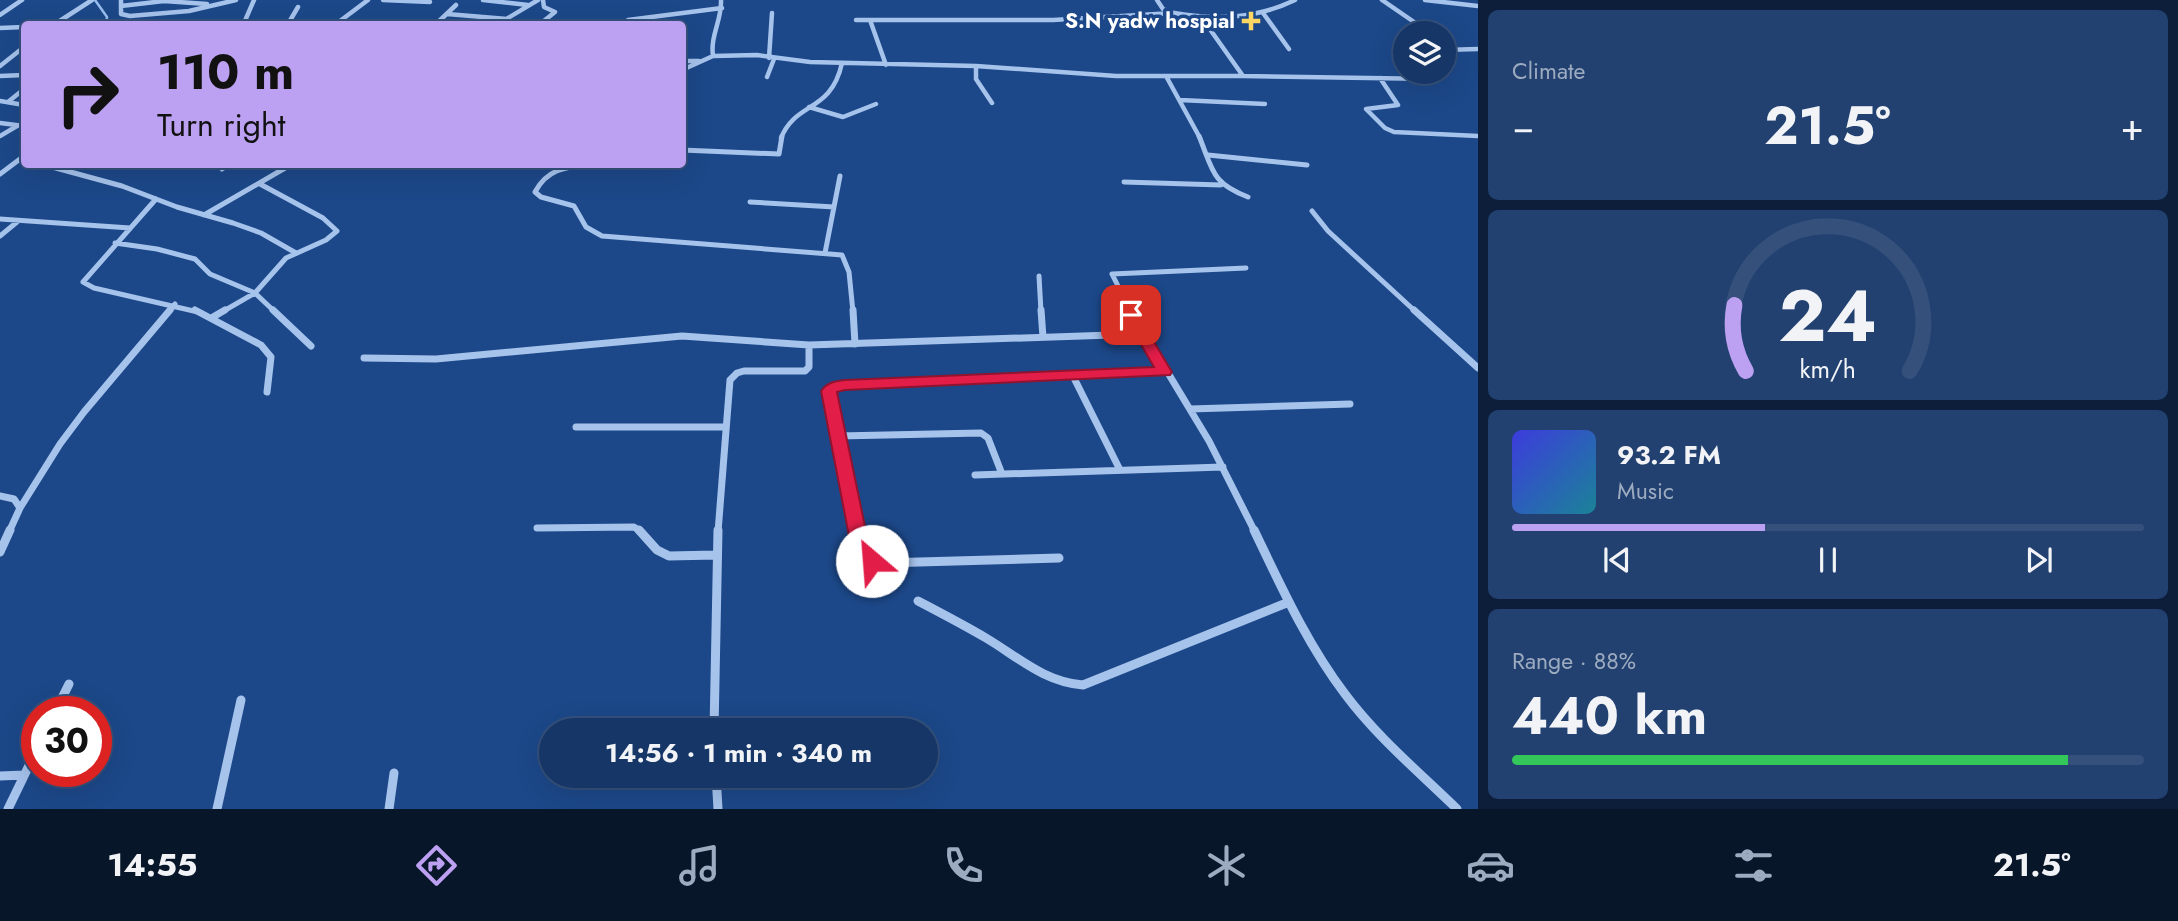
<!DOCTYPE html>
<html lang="en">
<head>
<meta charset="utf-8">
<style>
  body { margin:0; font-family:Jost,sans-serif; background:#224170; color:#f1f3f6; height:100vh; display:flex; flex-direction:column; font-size:26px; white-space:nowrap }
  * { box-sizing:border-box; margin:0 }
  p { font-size:23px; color:#9dabc0 }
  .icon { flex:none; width:38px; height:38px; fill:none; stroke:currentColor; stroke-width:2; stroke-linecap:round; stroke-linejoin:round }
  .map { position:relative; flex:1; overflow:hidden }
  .details { display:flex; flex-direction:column; gap:10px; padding:10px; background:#0c1e39; width:700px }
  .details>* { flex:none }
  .top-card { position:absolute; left:21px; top:21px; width:665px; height:147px; border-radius:7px; box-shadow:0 7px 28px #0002,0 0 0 2px #34507b; background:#bca0f2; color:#111; overflow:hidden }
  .tools { position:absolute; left:1393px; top:21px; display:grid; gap:14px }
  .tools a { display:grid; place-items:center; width:63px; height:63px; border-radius:50%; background:#153667; box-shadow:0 7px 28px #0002,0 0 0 2px #34507b; font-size:35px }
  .speed { position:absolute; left:21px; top:696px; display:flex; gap:14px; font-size:35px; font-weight:700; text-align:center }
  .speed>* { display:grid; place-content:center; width:91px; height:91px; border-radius:50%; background:#153667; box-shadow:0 7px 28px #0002,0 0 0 2px #34507b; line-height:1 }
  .speed .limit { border:10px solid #d22; background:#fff; color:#111 }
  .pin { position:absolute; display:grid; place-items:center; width:60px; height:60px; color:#fff; margin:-30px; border-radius:14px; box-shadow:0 4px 10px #0006 }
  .me { position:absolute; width:77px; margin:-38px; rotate:333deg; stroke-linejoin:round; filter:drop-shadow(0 0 5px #0008) }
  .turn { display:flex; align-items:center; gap:24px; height:147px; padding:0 21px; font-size:32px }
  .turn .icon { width:91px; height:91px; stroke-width:2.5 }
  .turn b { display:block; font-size:49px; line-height:60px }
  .big { font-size:52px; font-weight:700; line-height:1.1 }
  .details .card { flex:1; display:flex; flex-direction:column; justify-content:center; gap:10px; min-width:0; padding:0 24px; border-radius:10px; background:#224170 }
  .details .dial { align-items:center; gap:0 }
  .dial svg { height:182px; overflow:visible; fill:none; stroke:#34507b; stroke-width:7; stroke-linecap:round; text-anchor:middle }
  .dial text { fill:#f1f3f6; stroke:none }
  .song { display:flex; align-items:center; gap:21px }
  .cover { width:84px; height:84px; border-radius:10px; background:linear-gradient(135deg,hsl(240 70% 55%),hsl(190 70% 35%)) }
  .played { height:7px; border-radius:4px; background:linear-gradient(90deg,#bca0f2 40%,#34507b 40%) }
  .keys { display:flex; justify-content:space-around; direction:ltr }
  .heat { display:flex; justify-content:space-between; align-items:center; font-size:38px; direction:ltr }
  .charge { height:10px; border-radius:5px; background:linear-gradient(90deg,#34c759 88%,#34507b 0) }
  .trip { position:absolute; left:539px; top:718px; width:399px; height:70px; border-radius:35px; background:#153667; box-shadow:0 7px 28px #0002,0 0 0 2px #34507b; font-weight:700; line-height:70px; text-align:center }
  .dock { display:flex; height:112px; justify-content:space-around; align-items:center; background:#081629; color:#9dabc0 }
  .dock .icon { width:49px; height:49px }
  .dock .on { color:#bca0f2 }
  .dock b { font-size:32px; color:#f1f3f6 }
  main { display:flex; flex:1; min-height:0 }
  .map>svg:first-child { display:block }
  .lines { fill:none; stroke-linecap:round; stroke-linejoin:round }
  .stream { stroke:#99bdee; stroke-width:2.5 }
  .street-far3 { stroke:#a6c3ec; stroke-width:4.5 }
  .street-far2 { stroke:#a6c3ec; stroke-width:5 }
  .street-far1 { stroke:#a6c3ec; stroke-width:7 }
  .street { stroke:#a6c3ec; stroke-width:9 }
  .route { fill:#e11d48; stroke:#92132f; stroke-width:2 }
  .poi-dot { fill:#fdd663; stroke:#1c4889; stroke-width:2.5 }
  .labels { text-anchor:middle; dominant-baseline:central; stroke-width:7; stroke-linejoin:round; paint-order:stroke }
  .far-poi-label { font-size:21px; font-weight:bold; fill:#fff; stroke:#1c4889; text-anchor:end }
</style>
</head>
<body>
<main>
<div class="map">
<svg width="1478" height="809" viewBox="0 0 1478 809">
  <rect width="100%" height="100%" fill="#1c4889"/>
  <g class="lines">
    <!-- stream -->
    <path class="stream" d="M95,0l12,17 -1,7"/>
    <!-- street-far3 -->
    <path class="street-far3" d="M121,0v14l9,2 59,-5 47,-11
      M383,0l47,2
      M483,0l45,5
      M721,0c1,20 -11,36 -8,56l44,-1 53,7 166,4 140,10h127l-41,-58
      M1382,0l48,33
      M1425,0l53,6
      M121,6l43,-5 43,3
      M1174,13c42,7 82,6 121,-13
      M1263,13l26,36
      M447,14l60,5
      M0,15l22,-15
      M628,20l94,-12
      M856,20h197l121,-7 -11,-4 -6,-9
      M870,20l16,45
      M244,23l10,-23
      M337,23l20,1
      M55,24l37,-24
      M288,24l10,-17
      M336,24l32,-24
      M436,24l20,-19
      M498,24l40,-24
      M540,24l15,-12 -11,-5 -1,-7
      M0,28l24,-1
      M1444,50l34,-1
      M769,58l3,-45
      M682,61h17
      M0,66l24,-19
      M976,66v13l16,24
      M682,70l31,-14
      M0,76l24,-1
      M1166,76l34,62
      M1243,76l191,3 8,-3 -1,-4
      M767,77l7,-18
      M1380,78l18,27 -32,4 19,19 9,4 84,4
      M1180,100l85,4
      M0,101l24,4
      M8,102l16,-13
      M809,107l34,10 33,-13
      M0,123l24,3
      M0,136l17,-10
      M781,138c15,-37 50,-25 61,-75"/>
    <!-- street-far2 -->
    <path class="street-far2" d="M1199,136c14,34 12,47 49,61
      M24,144v5
      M682,150l97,4 3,-18
      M1208,155l99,10
      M41,164l81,22 55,21 56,16 28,10 35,20
      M594,164c-25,3 -46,3 -59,28l6,5 33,9 12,21 16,9 240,19 7,17 4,40
      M222,169l8,-5
      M0,174l24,-18
      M1124,182l97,3
      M156,199l-73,83 11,6 104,24
      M750,202l84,5
      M1312,211l16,20 88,81
      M204,215l88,-51
      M0,219l130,9
      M0,236l17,-14
      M115,243l42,6 38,10 15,15 45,19 20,19
      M825,253l15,-77
      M1039,276l2,36
      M169,312l6,-8
      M222,312l33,-19 31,-35 40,-18 11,-9 -14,-13 -63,-34
      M1131,312l-19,-38 134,-6"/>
    <!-- street-far1 -->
    <path class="street-far1" d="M195,310l66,35 10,12 -4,35
      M273,310l38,36
      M853,310l2,34
      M1041,310l2,27
      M1130,310l79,131 46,91
      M1414,310l64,58
      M213,317l12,-7
      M364,358l72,1 246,-23 127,9 332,-11
      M1073,376l47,94
      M1190,409l160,-5
      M576,427h150
      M838,436l143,-3 7,5 14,36
      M975,475l248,-8
      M0,496l14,3 6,9 -11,24
      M20,508l40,-64 24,-32 86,-102
      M537,528l97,-1 7,5
      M718,532l12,-152 7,-7 7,-2h61l4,-4v-22
      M857,532l-28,-141 6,-5 329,-14"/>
    <!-- street -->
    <path class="street" d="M639,530l18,20 12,6 47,-1
      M857,530l10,24 16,9 176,-5
      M1254,530c27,56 53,114 91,164 32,43 74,78 112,115
      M0,552l10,-22
      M918,601c23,12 46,24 68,37 32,19 58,44 97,47l206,-83
      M55,712l14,-28
      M714,730l4,-200
      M716,775l2,34
      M0,776l24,-1
      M8,809l29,-60
      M217,809l24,-109
      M389,809l5,-36"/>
  </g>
  <!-- route -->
  <path class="route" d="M1131,310l7,5 34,57 -2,3 -325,15 -8,2 30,144 15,25 -3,5c-19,6 -25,-17 -30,-30l-28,-145c6,-9 15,-10 24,-11l309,-13 -30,-52z"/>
  <!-- markers -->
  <path class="poi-dot" d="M1247.5 10.5h7v7h7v7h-7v7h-7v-7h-7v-7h7z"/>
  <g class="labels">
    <!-- far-poi labels -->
    <g class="far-poi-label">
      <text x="1235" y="21">S.N yadw hospial</text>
    </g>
  </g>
</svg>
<div class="tools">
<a><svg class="icon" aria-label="layers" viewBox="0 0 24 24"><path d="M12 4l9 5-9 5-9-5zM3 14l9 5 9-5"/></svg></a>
</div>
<div class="speed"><div class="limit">30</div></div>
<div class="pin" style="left:1131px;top:315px;background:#d93025"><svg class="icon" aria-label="arrive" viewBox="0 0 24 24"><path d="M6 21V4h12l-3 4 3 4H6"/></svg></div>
<svg class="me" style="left:872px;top:561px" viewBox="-20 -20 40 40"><circle r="19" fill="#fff"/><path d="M0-13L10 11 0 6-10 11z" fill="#e11d48"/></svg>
<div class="trip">14:56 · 1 min · 340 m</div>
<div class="top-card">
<div class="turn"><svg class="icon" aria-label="right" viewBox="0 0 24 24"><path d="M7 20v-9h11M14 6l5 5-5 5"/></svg><div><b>110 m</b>Turn right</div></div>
</div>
</div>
<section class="details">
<div class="card"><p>Climate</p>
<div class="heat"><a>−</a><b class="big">21.5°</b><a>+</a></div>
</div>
<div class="card dial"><svg viewBox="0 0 100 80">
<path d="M14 69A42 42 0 1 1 86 69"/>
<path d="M14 69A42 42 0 0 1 9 40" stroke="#bca0f2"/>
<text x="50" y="56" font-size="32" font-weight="700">24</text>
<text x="50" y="72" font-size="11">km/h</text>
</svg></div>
<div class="card">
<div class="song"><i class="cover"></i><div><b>93.2 FM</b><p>Music</p></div></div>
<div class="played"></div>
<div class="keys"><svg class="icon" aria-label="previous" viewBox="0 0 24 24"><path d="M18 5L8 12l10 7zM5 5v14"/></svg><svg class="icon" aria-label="pause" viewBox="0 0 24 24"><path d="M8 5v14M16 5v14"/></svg><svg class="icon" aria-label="next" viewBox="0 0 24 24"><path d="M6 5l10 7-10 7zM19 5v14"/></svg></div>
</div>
<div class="card"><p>Range · 88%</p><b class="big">440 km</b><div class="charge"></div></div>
</section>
</main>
<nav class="dock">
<b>14:55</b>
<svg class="icon on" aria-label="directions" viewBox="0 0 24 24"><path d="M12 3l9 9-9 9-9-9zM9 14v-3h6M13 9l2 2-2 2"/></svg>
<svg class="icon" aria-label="music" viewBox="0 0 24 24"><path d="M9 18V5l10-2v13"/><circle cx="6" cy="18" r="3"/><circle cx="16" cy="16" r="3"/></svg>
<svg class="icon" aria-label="phone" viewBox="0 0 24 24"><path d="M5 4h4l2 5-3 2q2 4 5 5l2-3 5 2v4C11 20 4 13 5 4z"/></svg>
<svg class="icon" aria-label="climate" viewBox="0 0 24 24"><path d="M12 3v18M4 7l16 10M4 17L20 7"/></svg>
<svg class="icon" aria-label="car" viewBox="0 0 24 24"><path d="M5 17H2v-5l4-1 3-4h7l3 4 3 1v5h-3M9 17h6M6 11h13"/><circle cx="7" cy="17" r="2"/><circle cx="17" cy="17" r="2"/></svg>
<svg class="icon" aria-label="filters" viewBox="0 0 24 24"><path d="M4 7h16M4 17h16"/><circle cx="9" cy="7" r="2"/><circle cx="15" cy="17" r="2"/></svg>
<b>21.5°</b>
</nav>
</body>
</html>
